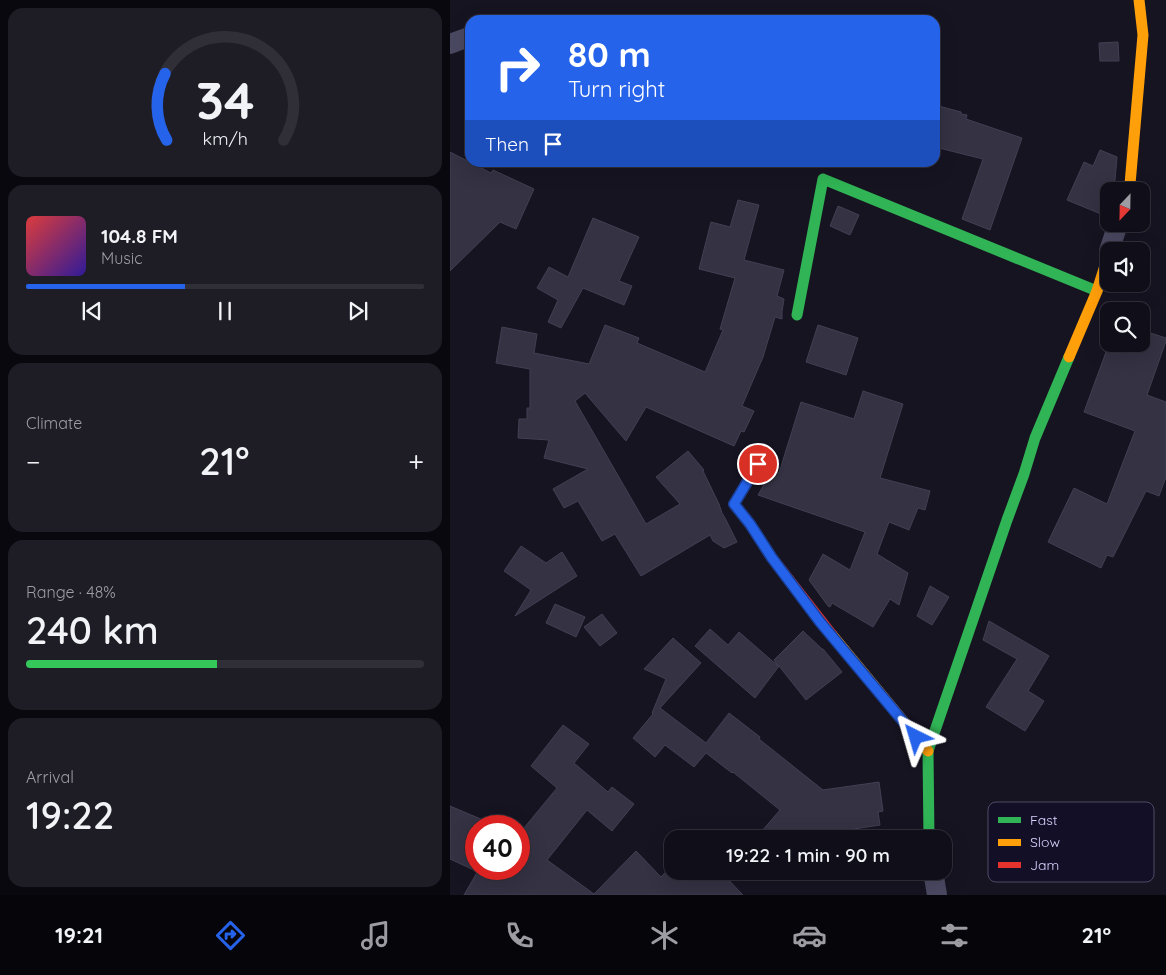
<!DOCTYPE html>
<html lang="en">
<head>
<meta charset="utf-8">
<style>
  body { margin:0; font-family:Quicksand,sans-serif; background:#1e1d26; color:#f1f3f6; height:100vh; display:flex; flex-direction:column; font-size:19px; white-space:nowrap }
  * { box-sizing:border-box; margin:0 }
  p { font-size:16px; color:#9c9ca2 }
  .icon { flex:none; width:28px; height:28px; fill:none; stroke:currentColor; stroke-width:2; stroke-linecap:round; stroke-linejoin:round }
  .map { position:relative; flex:1; overflow:hidden }
  .drawer { display:flex; flex-direction:column; gap:8px; padding:8px; background:#09080e; width:450px }
  .drawer>* { flex:none }
  .guide { position:absolute; left:15px; top:15px; width:475px; height:152px; border-radius:15px; box-shadow:0 5px 20px #0002,0 0 0 1px #302f38; background:#2563eb; color:#fff; overflow:hidden }
  .needle { width:32px; rotate:202deg }
  .buttons { position:absolute; left:650px; top:182px; display:grid; gap:10px }
  .buttons a { display:grid; place-items:center; width:50px; height:50px; border-radius:10px; background:#100f19; box-shadow:0 5px 20px #0002,0 0 0 1px #302f38; font-size:25px }
  .speed { position:absolute; left:15px; top:815px; display:flex; gap:10px; font-size:25px; font-weight:700; text-align:center }
  .speed>* { display:grid; place-content:center; width:65px; height:65px; border-radius:50%; background:#100f19; box-shadow:0 5px 20px #0002,0 0 0 1px #302f38; line-height:1 }
  .speed .limit { border:8px solid #d22; background:#fff; color:#111 }
  .pin { position:absolute; display:grid; place-items:center; width:42px; height:42px; color:#fff; margin:-21px; border:2px solid #fff; border-radius:50%; box-shadow:0 1px 5px #0007 }
  .me { position:absolute; width:55px; margin:-28px; rotate:320deg; stroke-linejoin:round; filter:drop-shadow(0 0 4px #0008) }
  .turn { display:flex; align-items:center; gap:18px; height:105px; padding:0 20px; font-size:22px }
  .turn .icon { width:65px; height:65px; stroke-width:2.5 }
  .turn b { display:block; font-size:35px; line-height:42px }
  .then { display:flex; align-items:center; height:48px; padding:0 20px; background:#0003; gap:10px; font-size:19px }
  .big { font-size:38px; font-weight:600; line-height:1.1 }
  .drawer .widget { flex:1; display:flex; flex-direction:column; justify-content:center; gap:8px; min-width:0; padding:0 18px; border-radius:15px; background:#1e1d26 }
  .drawer .dial { align-items:center; gap:0 }
  .dial svg { height:130px; overflow:visible; fill:none; stroke:#302f38; stroke-width:7; stroke-linecap:round; text-anchor:middle }
  .dial text { fill:#f1f3f6; stroke:none }
  .song { display:flex; align-items:center; gap:15px }
  .cover { width:60px; height:60px; border-radius:8px; background:linear-gradient(135deg,hsl(0 70% 55%),hsl(250 70% 35%)) }
  .played { height:5px; border-radius:2px; background:linear-gradient(90deg,#2563eb 40%,#302f38 40%) }
  .keys { display:flex; justify-content:space-around; direction:ltr }
  .heat { display:flex; justify-content:space-between; align-items:center; font-size:28px; direction:ltr }
  .charge { height:8px; border-radius:4px; background:linear-gradient(90deg,#34c759 48%,#302f38 0) }
  .trip { position:absolute; left:214px; top:830px; width:288px; height:50px; border-radius:15px; background:#100f19; box-shadow:0 5px 20px #0002,0 0 0 1px #302f38; font-weight:600; line-height:50px; text-align:center }
  .tab-bar { display:flex; height:80px; justify-content:space-around; align-items:center; background:#06060a; color:#9c9ca2 }
  .tab-bar .icon { width:35px; height:35px }
  .tab-bar .selected { color:#2563eb }
  .tab-bar b { font-size:22px; color:#f1f3f6 }
  main { display:flex; flex:1; min-height:0 }
  .map>svg:first-child { display:block }
  .building { fill:#343243; stroke:#433f54 }
  .lines { fill:none; stroke-linecap:round; stroke-linejoin:round }
  .street { stroke:#4a4962; stroke-width:20 }
  .fast { stroke:#30b455; stroke-width:11 }
  .slow { stroke:#ff9f0a; stroke-width:11 }
  .jam { stroke:#e5322d; stroke-width:11 }
  .route-casing { stroke:#184099; stroke-width:12 }
  .route { stroke:#2563eb; stroke-width:9 }
  .key { fill:#130f26; stroke:#4e4a67; stroke-width:1 }
  .key-label { font-size:14px; fill:#d9d4ff }
</style>
</head>
<body>
<main>
<section class="drawer">
<div class="widget dial"><svg viewBox="0 0 100 80">
<path d="M14 69A42 42 0 1 1 86 69"/>
<path d="M14 69A42 42 0 0 1 13 28" stroke="#2563eb"/>
<text x="50" y="56" font-size="32" font-weight="700">34</text>
<text x="50" y="72" font-size="11">km/h</text>
</svg></div>
<div class="widget">
<div class="song"><i class="cover"></i><div><b>104.8 FM</b><p>Music</p></div></div>
<div class="played"></div>
<div class="keys"><svg class="icon" aria-label="previous" viewBox="0 0 24 24"><path d="M18 5L8 12l10 7zM5 5v14"/></svg><svg class="icon" aria-label="pause" viewBox="0 0 24 24"><path d="M8 5v14M16 5v14"/></svg><svg class="icon" aria-label="next" viewBox="0 0 24 24"><path d="M6 5l10 7-10 7zM19 5v14"/></svg></div>
</div>
<div class="widget"><p>Climate</p>
<div class="heat"><a>−</a><b class="big">21°</b><a>+</a></div>
</div>
<div class="widget"><p>Range · 48%</p><b class="big">240 km</b><div class="charge"></div></div>
<div class="widget"><p>Arrival</p><b class="big">19:22</b></div>
</section>
<div class="map">
<svg width="716" height="895" viewBox="0 0 716 895">
  <rect width="100%" height="100%" fill="#161421"/>
  <!-- building -->
  <path class="building" d="M668,42l1,19h-19l-1,-18z
    M485,105l26,7v2l6,1 -1,4 56,19 -32,92 -28,-11 21,-60 -48,-12z
    M650,150l17,7 -2,23 -5,11h-1v4l-8,19 -34,-14 17,-38 9,4z
    M0,152l41,21 2,-3 41,19 -18,40 -16,-7 -50,49z
    M288,200l21,5 -15,55 40,10 -7,26 7,3 -2,13v7l-7,-2 -12,40 -21,49 12,5 -10,21 -3,-1 -7,15 -88,-39 -20,34 -41,-48 -10,8 71,123 34,-20 -24,-27 32,-26 16,19 -1,1 16,33 3,9 3,5 12,24 -13,6 -11,-7 -3,-6 -69,41 -26,-42 -13,7 -24,-40 -14,7 -11,-19 35,-20 -44,-11 5,-18 -31,-2 1,-19h8v-11h3v-39l-34,-6 6,-36 35,7 -3,19 55,11 16,-39 34,13 -2,5 68,29 18,-42 -3,-1 15,-51 -36,-9 12,-47 19,5z
    M388,206l21,9 -9,20 -20,-9z
    M143,218l46,19 -20,44 13,5 -8,19 -41,-17 -22,40 -13,-6 10,-22 -21,-12 12,-21 19,10z
    M368,325l40,13 -12,37 -40,-13z
    M691,330l25,8v3l-19,54 19,7v75l-7,19 -13,-5 -33,66 -6,-2 -6,13 -53,-26 26,-54 33,16 28,-73 -51,-19 25,-68h32z
    M413,391l40,13 -23,74 50,13 -5,19 -7,-2 -9,22 -20,-8 -12,32 31,19 -9,32 -9,-6 -17,28 -41,-24 -2,4 -2,-1 -19,-26 14,-26 27,16 15,-38 -107,-37 15,-26 6,4 22,-71 53,17z
    M71,546l25,17 16,-11 15,24 -62,40 16,-26 -27,-19z
    M480,586l19,11 -17,28 -15,-9z
    M105,604l30,13 -9,20 -30,-14z
    M152,614l15,19 -17,13 -16,-19z
    M539,621l60,35 -21,35 16,10 -19,30 -39,-24 31,-48 -34,-19z
    M260,629l18,16 11,-13 39,34 -4,-6 29,-29 19,18h1l19,23 -36,28 -27,-34 -24,32 -60,-52z
    M223,638l28,25 -41,45 46,35 23,-30 31,24 -1,2 64,51 56,-8 4,29 -5,1 2,13 -72,11 7,3h-60l25,-29 -47,-38 -1,1 -26,-20 -12,14 -29,-22 -10,12 -22,-19 20,-24 -1,-1 14,-34 -22,-10z
    M113,725l26,19 -15,19 34,29 4,-5 22,17 -22,27 -25,-21 -40,50 47,34 42,-43 25,26 11,-12v6h48l23,24h-279l15,-26h40v-35l38,-46 -26,-22z
    M0,806l33,14 -3,6h-4v45l-26,-12z
    M322,871h18l-8,9z"/>
  <g class="lines">
    <!-- street -->
    <path class="street" d="M0,44l16,-6
      M659,251l9,-27
      M483,871l4,24"/>
    <!-- fast -->
    <path class="fast" d="M347,315l26,-136 274,112
      M479,839l-1,-88 79,-231 17,-46 11,-36 34,-81"/>
    <!-- slow -->
    <path class="slow" d="M677,191l3,-7 13,-149 -4,-35
      M619,357l28,-66 12,-38
      M382,635l96,116"/>
    <!-- jam -->
    <path class="jam" d="M308,464l-24,40 16,20 22,34 60,77"/>
  </g>
  <g class="lines">
    <defs>
      <path id="route" d="M308,464l-24,40 16,20 22,34 48,64 96,115"/>
    </defs>
    <!-- route casing -->
    <use href="#route" class="route-casing"/>
    <!-- route -->
    <use href="#route" class="route"/>
  </g>
  <!-- legend -->
  <rect x="538" y="802" width="166" height="80" rx="8" class="key"/>
  <rect x="548" y="817" width="23" height="6" fill="#30b455"/>
  <rect x="548" y="839" width="23" height="7" fill="#ff9f0a"/>
  <rect x="548" y="862" width="23" height="6" fill="#e5322d"/>
  <g class="key-label">
    <text x="580" y="825">Fast</text>
    <text x="580" y="847">Slow</text>
    <text x="580" y="870">Jam</text>
  </g>
</svg>
<div class="buttons">
<a><svg class="needle" viewBox="-14 -14 28 28"><path d="M0-13l5 13h-10z" fill="#e53935"/><path d="M0 13l5-13h-10z" fill="#9c9ca2"/></svg></a>
<a><svg class="icon" aria-label="sound" viewBox="0 0 24 24"><path d="M4 9h4l5-4v14l-5-4H4zM17 9q2 3 0 6"/></svg></a>
<a><svg class="icon" aria-label="search" viewBox="0 0 24 24"><circle cx="10" cy="10" r="6"/><path d="M15 15l6 6"/></svg></a>
</div>
<div class="speed"><div class="limit">40</div></div>
<div class="pin" style="left:308px;top:464px;background:#d93025"><svg class="icon" aria-label="arrive" viewBox="0 0 24 24"><path d="M6 21V4h12l-3 4 3 4H6"/></svg></div>
<svg class="me" style="left:466px;top:737px" viewBox="-20 -20 40 40"><path d="M0-17L14 15 0 8-14 15z" fill="#2563eb" stroke="#fff" stroke-width="4"/></svg>
<div class="trip">19:22 · 1 min · 90 m</div>
<div class="guide">
<div class="turn"><svg class="icon" aria-label="right" viewBox="0 0 24 24"><path d="M7 20v-9h11M14 6l5 5-5 5"/></svg><div><b>80 m</b>Turn right</div></div>
<div class="then">Then<svg class="icon" aria-label="arrive" viewBox="0 0 24 24"><path d="M6 21V4h12l-3 4 3 4H6"/></svg></div>
</div>
</div>
</main>
<nav class="tab-bar">
<b>19:21</b>
<svg class="icon selected" aria-label="directions" viewBox="0 0 24 24"><path d="M12 3l9 9-9 9-9-9zM9 14v-3h6M13 9l2 2-2 2"/></svg>
<svg class="icon" aria-label="music" viewBox="0 0 24 24"><path d="M9 18V5l10-2v13"/><circle cx="6" cy="18" r="3"/><circle cx="16" cy="16" r="3"/></svg>
<svg class="icon" aria-label="phone" viewBox="0 0 24 24"><path d="M5 4h4l2 5-3 2q2 4 5 5l2-3 5 2v4C11 20 4 13 5 4z"/></svg>
<svg class="icon" aria-label="climate" viewBox="0 0 24 24"><path d="M12 3v18M4 7l16 10M4 17L20 7"/></svg>
<svg class="icon" aria-label="car" viewBox="0 0 24 24"><path d="M5 17H2v-5l4-1 3-4h7l3 4 3 1v5h-3M9 17h6M6 11h13"/><circle cx="7" cy="17" r="2"/><circle cx="17" cy="17" r="2"/></svg>
<svg class="icon" aria-label="filters" viewBox="0 0 24 24"><path d="M4 7h16M4 17h16"/><circle cx="9" cy="7" r="2"/><circle cx="15" cy="17" r="2"/></svg>
<b>21°</b>
</nav>
</body>
</html>
